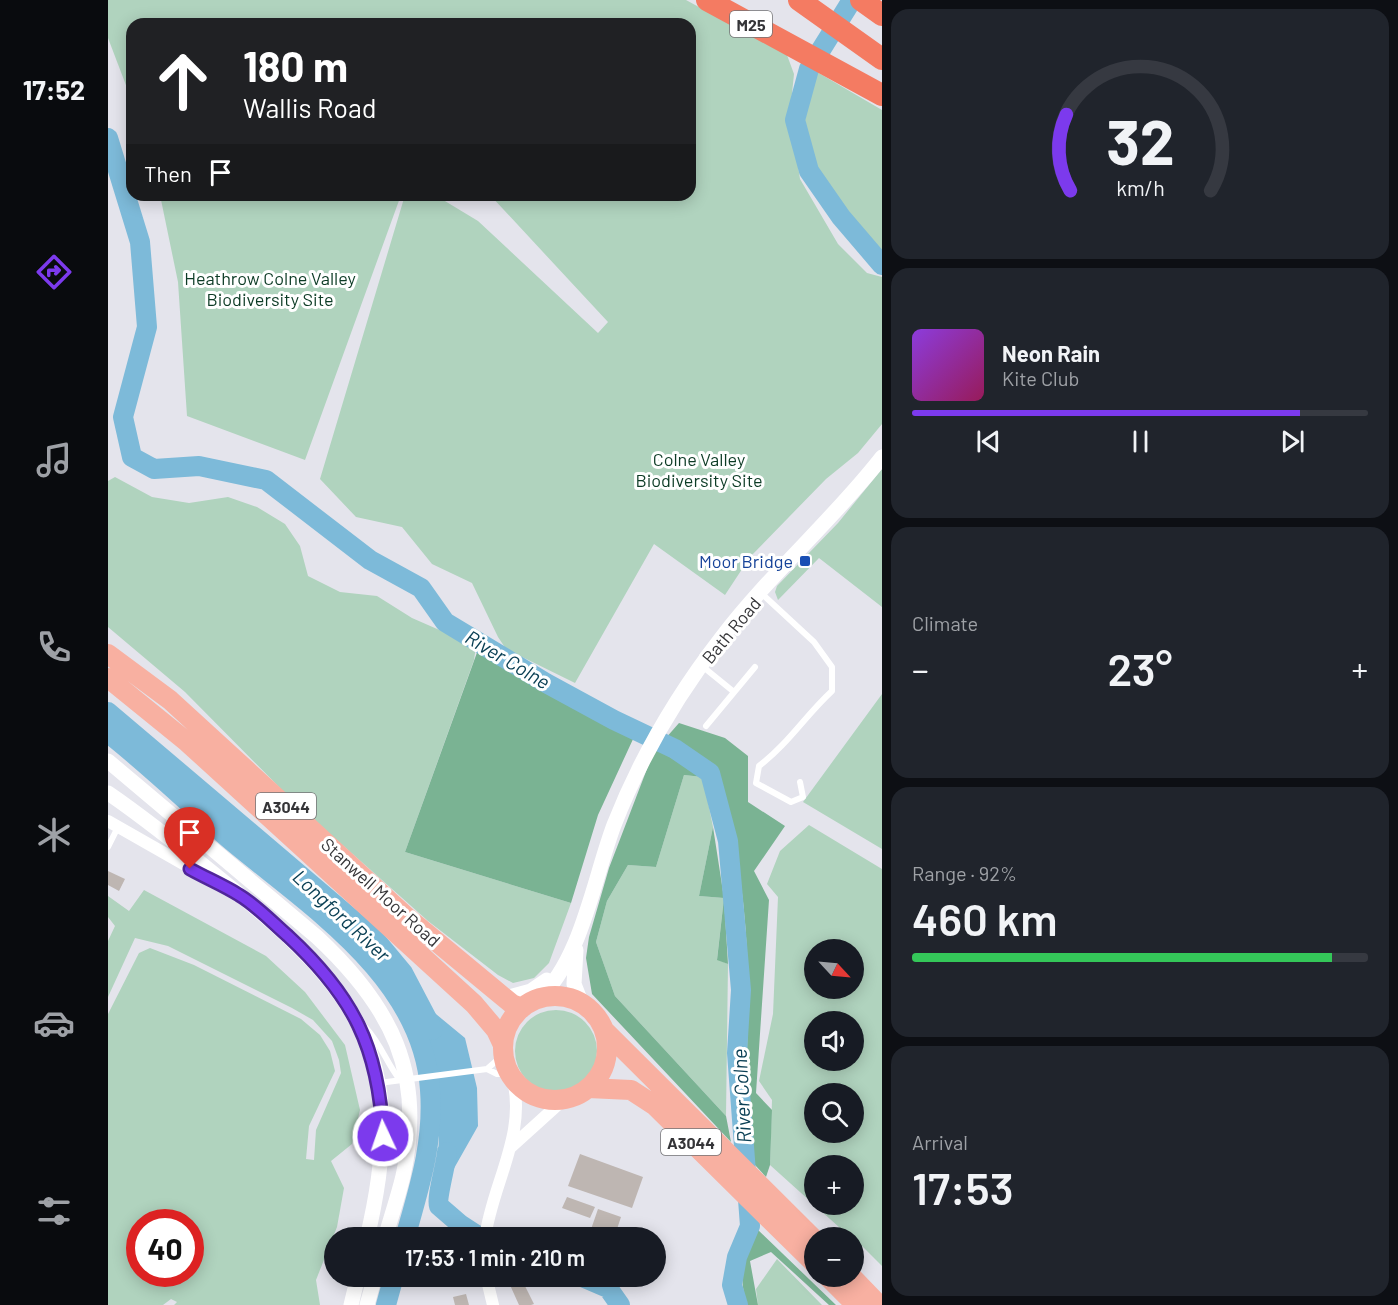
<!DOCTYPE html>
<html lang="en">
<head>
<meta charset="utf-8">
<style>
  body { margin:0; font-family:Barlow,sans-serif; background:#20242c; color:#f1f3f6; height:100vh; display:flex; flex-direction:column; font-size:22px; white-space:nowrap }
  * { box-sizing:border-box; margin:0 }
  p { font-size:20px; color:#9ea1a6 }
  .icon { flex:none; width:33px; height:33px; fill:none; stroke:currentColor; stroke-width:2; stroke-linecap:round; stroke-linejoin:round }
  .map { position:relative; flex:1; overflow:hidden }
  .drawer { display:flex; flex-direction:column; gap:9px; padding:9px; background:#0d0f14; width:516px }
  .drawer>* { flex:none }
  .hud { position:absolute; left:18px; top:18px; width:570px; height:183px; border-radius:18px; box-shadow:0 3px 15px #0003; background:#202124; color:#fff; overflow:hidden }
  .needle { width:39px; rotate:116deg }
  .buttons { position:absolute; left:696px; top:939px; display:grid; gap:12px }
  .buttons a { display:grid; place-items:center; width:60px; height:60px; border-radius:50%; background:#171b24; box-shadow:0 3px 15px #0003; font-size:30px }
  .speed { position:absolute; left:18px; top:1209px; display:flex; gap:12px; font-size:30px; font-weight:700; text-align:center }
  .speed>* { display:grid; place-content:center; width:78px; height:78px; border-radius:50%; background:#171b24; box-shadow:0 3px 15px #0003; line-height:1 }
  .speed .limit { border:9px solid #d22; background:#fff; color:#111 }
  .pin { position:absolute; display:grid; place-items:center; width:51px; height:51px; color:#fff; margin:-62px -26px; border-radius:50% 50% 50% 0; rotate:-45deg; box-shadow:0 0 6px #0007 }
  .pin .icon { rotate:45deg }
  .me { position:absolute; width:66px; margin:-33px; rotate:357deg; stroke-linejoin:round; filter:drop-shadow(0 0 4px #0008) }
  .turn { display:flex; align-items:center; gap:21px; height:126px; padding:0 18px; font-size:27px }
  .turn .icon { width:78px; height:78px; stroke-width:2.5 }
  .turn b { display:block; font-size:42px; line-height:51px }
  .then { display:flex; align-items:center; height:57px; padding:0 18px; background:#0003; gap:12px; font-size:22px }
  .big { font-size:45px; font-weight:600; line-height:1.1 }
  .drawer .tile { flex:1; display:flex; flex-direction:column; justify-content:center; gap:9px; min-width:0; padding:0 21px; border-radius:18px; background:#20242c }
  .drawer .dial { align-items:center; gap:0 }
  .dial svg { height:156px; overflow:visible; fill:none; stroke:#363941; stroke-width:7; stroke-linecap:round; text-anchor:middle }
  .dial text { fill:#f1f3f6; stroke:none }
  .song { display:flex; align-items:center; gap:18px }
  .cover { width:72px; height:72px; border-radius:9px; background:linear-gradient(135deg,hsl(270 70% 55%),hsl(330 70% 35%)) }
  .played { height:6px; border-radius:3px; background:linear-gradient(90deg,#7c3aed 85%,#363941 85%) }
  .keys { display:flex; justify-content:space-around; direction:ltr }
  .heat { display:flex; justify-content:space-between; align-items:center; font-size:33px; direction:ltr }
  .charge { height:9px; border-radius:4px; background:linear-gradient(90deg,#34c759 92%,#363941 0) }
  .trip { position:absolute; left:216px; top:1227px; width:342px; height:60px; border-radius:30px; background:#171b24; box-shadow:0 3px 15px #0003; font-weight:600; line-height:60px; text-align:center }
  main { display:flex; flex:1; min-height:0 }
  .tabs { display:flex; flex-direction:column; width:108px; justify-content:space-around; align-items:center; background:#090b0e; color:#9ea1a6 }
  .tabs .icon { width:42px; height:42px }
  .tabs .selected { color:#7c3aed }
  .tabs b { font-size:27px; color:#f1f3f6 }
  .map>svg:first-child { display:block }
  .green { fill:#b0d3be; fill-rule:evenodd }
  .forest { fill:#7ab393 }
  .water { fill:#7dbad9 }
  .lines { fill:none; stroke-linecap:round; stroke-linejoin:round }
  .river { stroke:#7dbad9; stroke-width:20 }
  .building { fill:#beb6b2 }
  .service { stroke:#fff; stroke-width:6 }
  .minor { stroke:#fff; stroke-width:12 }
  .tertiary { stroke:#fff; stroke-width:15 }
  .primary { stroke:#f8b0a1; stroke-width:20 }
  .motorway { stroke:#f47b62; stroke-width:22 }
  .route-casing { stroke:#51269a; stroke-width:15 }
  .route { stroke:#7c3aed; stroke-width:10 }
  .transit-dot { fill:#1a4fb4; stroke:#fff; stroke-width:2 }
  .labels { text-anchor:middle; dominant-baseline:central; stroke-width:6; stroke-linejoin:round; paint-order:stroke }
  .shield { fill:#fff; stroke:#727274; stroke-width:1.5 }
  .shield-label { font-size:16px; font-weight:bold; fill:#353538 }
  .park-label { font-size:18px; fill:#0c3b25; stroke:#fff }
  .transit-label { font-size:18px; fill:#164399; stroke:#fff; text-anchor:end }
  .street-label { font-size:18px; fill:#353538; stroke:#fff }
  .water-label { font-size:20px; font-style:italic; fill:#0b4055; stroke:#fff }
</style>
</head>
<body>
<main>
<nav class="tabs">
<b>17:52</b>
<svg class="icon selected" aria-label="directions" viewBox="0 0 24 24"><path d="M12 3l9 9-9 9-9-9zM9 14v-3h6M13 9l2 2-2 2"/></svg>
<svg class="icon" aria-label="music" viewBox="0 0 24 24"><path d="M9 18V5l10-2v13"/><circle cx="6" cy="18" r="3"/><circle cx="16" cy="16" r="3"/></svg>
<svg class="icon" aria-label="phone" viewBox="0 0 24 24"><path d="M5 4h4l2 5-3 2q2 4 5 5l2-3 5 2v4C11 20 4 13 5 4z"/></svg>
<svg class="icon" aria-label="climate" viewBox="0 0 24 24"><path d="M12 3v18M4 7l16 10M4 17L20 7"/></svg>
<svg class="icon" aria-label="car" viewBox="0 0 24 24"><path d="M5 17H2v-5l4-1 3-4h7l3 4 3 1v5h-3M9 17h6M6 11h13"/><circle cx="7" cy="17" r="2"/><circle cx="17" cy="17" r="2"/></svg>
<svg class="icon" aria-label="filters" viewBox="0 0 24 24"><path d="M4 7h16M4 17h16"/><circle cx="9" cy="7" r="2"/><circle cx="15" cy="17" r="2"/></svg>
</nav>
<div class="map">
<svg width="774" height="1305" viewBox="0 0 774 1305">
  <rect width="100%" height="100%" fill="#e4e4ec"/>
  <!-- green -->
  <path class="green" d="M0,0h578l101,55 7,19 -4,39 10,66 38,65 29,29 15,4v147l-24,29 -32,26 -76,78 -25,38 -71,-51 -79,139 -69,-34 -8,-12 -26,-54 -40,-19 -30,-37 -46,-10 -36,-38 85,-284h30l43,26 120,112 10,-11 -118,-127h200v-171h-558v77l-24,-63z
    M709,72l65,38v146l-32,-33 -37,-55 -10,-51z
    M52,195h241l-96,265 -118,-44 -9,-134z
    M774,469v138l-63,-49 -41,42 -3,-8 2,-6 61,-63z
    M7,477l37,20 37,6 39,-6 29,10 28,17 15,22 8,30 32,16 37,4 35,22 64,28 -2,14 -69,192 166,51 -22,60 -15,15 -21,5 -15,-8 -70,-54 -135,-120 -108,-109 -77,-65v-146z
    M774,694v155l-79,-47z
    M576,775l19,2 10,50 -14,69 25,2 -7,61 11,5 -2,152 -111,-120 -19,-54 11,-41 21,-36 28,2z
    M701,825l73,44v397l-28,-28 -4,-1 -80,-72 2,-65 -13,-19 14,-67 5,-117 -11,-13 13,-33zM706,950h40v38h-40zM706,1022h40v38h-40zM706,1094h40v38h-40zM706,1166h40v38h-40z
    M36,890l122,66 39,36 40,53 15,65 -8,34 -21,17 13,27 -7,39 -21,53 4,25h-146l3,-3 -6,-3 -8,6h-55v-291l31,-61 11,-5 44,17 107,54 19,16 10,16 5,20 -26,55 -3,33 8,1 2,-30 25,-57 -2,-13 -7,-19 -19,-21 -21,-12 -124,-62 -33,-8 -27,59v-56l7,-15 -7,-9v-21l21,15zM32,1222h50v52h-50z
    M407 1051a41 41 0 1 1 82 0a41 41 0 1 1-82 0Z
    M669,1259l45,46h-64l-2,-16z"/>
  <!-- forest -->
  <path class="forest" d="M371,647l63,43 92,47 -36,78 -27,88 -166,-51z
    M571,723l46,15 23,18v46l37,24 -31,45 15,29 -13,193 16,17 -2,55 -4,12 -22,-24c1,-67 6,-135 3,-201 -3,-62 -13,-126 -30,-185l-52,-28z
    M547,748l48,29 -19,-2 -28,92 -28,-2 -21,36 -11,41 19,54 111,120 5,26 -139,-148 -6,-36 3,-21 20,-69z
    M605,827l11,71 4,66 -11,-4 7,-62 -25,-2z
    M647,1227l81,78h-7l-58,-53 -21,9 8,44h-11c-9,-26 -4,-53 8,-78z"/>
  <!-- water -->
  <path class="water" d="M317,1005l40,33 12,50 1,38 -30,53 -11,-3 2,-39 -4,-70 -20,-57z"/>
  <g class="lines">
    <!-- river -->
    <path class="river" d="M744,0l-43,69 -14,51 14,51 32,46 41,48
      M0,138l32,104 7,85 -24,90 9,40 22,12 45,-3 67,14 104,80 51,28 24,34 101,61 68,37 61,29 35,24 18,68 13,149 -4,63 13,173 -13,31 -5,28 6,20
      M0,712l265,225 30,36 30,57
      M0,733c42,33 80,70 120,105 78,66 195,138 202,252 4,53 -11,98 -25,148
      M339,1152c-1,13 -11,46 -8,54l22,19 20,13
      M472,1276l28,12 12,17
      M278,1305l8,-29"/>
  </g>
  <!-- building -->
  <path class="building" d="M0,871l17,8 -6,12 -11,-6z
    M472,1154l63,23 -11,31 -64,-22z
    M459,1197l28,10 -5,11 -28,-10z
    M490,1209l23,8 -7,21h-26z
    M414,1280l12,24 -3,1h-12l-9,-20z
    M358,1294l3,11h-14l-2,-8z"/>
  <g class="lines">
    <!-- service -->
    <path class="service" d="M653,593l53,49 18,25v24c-27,25 -43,52 -73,75l-3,17 35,19 12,-5 -3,-15
      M594,666l32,26
      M598,726l49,-59
      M0,847l10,-20
      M258,1028c15,16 21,36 34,52
      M379,1069l16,-14
      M271,1083l108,-14 10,5h14"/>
    <!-- minor -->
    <path class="minor" d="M0,821l114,65
      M402,1148l52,-47
      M377,1238c7,-54 43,-106 27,-161
      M378,1276l7,29"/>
    <!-- tertiary -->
    <path class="tertiary" d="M0,761l209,176c74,69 109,136 86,239 -5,21 -12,41 -18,62
      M0,793c44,30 85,64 127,98 131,106 173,175 132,347
      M468,950l-2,34 7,18
      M397,998l26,-7 16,-11
      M431,998c42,-37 55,-120 75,-173 27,-69 63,-130 108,-188 49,-64 111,-117 160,-180
      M243,1305l7,-29
      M259,1305l8,-29"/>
    <!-- primary -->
    <path class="primary" d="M0,654l62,46 238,218 87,72 17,14 10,4
      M0,678l79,64 287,262 22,26 7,15
      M395 1048a52 52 0 1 1 104 0a52 52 0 1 1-104 0Z
      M496,1030l210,209
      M480,1088l43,2 23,15 160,158
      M719,1276l29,29
      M743,1276l28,29"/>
    <!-- motorway -->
    <path class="motorway" d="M599,0l175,95
      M691,0l83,59
      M753,0l21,15"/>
  </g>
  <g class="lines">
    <defs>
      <path id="route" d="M82,869c16,9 33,16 49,26 17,10 33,27 49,41 65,60 91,111 95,200"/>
    </defs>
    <!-- route casing -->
    <use href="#route" class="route-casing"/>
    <!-- route -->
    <use href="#route" class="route"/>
  </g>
  <!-- markers -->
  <rect class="transit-dot" x="691" y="555" width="12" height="12" rx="3"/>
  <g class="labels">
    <!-- shield labels -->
    <g class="shield">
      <rect x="622" y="11" width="42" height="26" rx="4.5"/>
      <rect x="148" y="793" width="60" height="26" rx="4.5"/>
      <rect x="553" y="1129" width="60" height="26" rx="4.5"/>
    </g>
    <g class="shield-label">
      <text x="643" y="24">M25</text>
      <text x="178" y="806">A3044</text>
      <text x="583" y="1142">A3044</text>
    </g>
    <!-- park labels -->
    <g class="park-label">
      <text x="162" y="278">Heathrow Colne Valley<tspan x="162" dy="21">Biodiversity Site</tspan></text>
      <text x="591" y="459">Colne Valley<tspan x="591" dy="21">Biodiversity Site</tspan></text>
    </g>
    <!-- transit labels -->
    <g class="transit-label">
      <text x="685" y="561">Moor Bridge</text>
    </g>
    <!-- street labels -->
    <g class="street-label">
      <text transform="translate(623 630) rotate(-50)">Bath Road</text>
      <text transform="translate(273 892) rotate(42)">Stanwell Moor Road</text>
    </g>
    <!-- water labels -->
    <g class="water-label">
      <text transform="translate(400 659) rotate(31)">River Colne</text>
      <text transform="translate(234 915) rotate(43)">Longford River</text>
      <text transform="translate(633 1096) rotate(-93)">River Colne</text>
    </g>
  </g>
</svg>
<div class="buttons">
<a><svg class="needle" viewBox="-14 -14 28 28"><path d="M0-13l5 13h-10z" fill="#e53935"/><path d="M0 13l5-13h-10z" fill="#9ea1a6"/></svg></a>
<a><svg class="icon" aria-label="sound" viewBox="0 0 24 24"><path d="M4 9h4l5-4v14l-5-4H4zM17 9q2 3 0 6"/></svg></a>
<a><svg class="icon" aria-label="search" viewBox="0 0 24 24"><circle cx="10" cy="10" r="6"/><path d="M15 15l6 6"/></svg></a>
<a>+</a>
<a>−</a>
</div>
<div class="speed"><div class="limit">40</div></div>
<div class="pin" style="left:82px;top:869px;background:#d93025"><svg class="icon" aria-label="arrive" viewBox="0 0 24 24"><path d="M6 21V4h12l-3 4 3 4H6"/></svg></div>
<svg class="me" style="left:275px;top:1136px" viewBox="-20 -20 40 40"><circle r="17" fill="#7c3aed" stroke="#fff" stroke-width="3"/><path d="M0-11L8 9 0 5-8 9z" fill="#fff"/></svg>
<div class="trip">17:53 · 1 min · 210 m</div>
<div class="hud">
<div class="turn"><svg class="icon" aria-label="ahead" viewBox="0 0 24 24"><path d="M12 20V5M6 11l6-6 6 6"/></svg><div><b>180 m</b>Wallis Road</div></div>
<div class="then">Then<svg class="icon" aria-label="arrive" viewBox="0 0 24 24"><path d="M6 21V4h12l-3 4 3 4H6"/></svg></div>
</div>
</div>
<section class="drawer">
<div class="tile dial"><svg viewBox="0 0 100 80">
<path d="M14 69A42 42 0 1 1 86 69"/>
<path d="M14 69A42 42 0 0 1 12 30" stroke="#7c3aed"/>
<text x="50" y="56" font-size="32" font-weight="700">32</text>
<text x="50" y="72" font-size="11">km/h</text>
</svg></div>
<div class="tile">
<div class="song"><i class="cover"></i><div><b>Neon Rain</b><p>Kite Club</p></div></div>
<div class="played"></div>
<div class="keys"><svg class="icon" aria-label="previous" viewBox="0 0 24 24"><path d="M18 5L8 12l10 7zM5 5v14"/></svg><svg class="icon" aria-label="pause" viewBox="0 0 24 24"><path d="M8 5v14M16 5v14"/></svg><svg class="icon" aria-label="next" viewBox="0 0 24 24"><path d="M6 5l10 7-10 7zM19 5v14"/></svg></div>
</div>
<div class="tile"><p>Climate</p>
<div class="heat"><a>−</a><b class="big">23°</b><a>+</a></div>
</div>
<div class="tile"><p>Range · 92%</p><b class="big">460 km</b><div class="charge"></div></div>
<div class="tile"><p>Arrival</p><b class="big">17:53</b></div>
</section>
</main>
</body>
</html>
